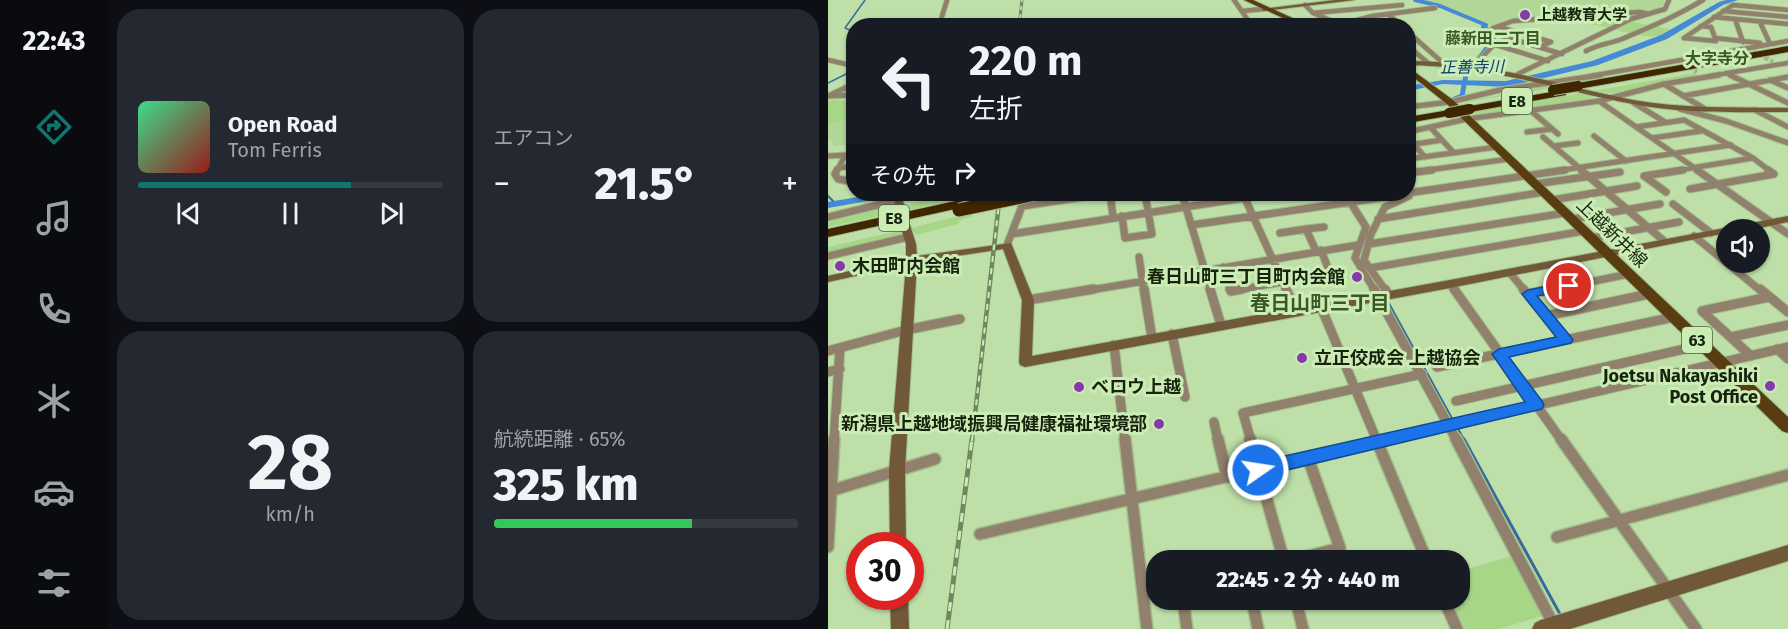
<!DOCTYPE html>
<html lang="ja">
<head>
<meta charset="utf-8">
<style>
  body { margin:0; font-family:"Fira Sans","Noto Sans JP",sans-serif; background:#242831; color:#f1f3f6; height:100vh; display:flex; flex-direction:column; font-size:22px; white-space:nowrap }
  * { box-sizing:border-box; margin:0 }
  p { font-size:20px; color:#9ea1a6 }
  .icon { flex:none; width:33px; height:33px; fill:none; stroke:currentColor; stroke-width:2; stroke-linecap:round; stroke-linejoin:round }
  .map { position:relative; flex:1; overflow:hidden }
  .side { display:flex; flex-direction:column; gap:9px; padding:9px; background:#0d0f14; width:720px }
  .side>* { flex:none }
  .top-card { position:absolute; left:18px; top:18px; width:570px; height:183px; border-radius:24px; box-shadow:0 2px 4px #0004; background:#171b24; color:#f1f3f6; overflow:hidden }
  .fabs { position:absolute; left:888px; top:219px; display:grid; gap:12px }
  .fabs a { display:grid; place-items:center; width:54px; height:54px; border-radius:50%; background:#171b24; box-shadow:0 2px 4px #0004; font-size:30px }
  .speed { position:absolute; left:18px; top:532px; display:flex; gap:12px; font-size:30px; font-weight:700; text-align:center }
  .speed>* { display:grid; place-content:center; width:78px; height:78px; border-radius:50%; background:#171b24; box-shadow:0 2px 4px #0004; line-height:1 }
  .speed .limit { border:9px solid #d22; background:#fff; color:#111 }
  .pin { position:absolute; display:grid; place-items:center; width:51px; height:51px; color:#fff; margin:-26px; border:3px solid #fff; border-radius:50%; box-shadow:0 2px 6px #0007 }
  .me { position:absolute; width:66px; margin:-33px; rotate:77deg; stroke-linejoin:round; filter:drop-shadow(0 0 4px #0008) }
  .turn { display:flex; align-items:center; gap:21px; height:126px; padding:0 24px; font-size:27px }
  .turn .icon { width:78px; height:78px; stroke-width:2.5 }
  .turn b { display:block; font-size:42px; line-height:51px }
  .then { display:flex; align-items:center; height:57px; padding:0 24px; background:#0003; gap:12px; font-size:22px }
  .big { font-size:45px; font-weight:800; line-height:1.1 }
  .side .tile { flex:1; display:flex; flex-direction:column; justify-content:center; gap:9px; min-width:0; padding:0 21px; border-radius:24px; background:#242831 }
  .side .dial { align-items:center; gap:0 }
  .dial b { font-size:78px; line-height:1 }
  .song { display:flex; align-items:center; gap:18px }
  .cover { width:72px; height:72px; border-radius:9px; background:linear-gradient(135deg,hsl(150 70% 55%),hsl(0 70% 35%)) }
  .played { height:6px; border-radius:3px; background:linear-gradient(90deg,#0f766e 70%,#363941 70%) }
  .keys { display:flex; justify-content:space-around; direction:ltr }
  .heat { display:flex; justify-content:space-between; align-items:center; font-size:33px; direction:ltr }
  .charge { height:9px; border-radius:4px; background:linear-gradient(90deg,#34c759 65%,#363941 0) }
  .side .tiles { flex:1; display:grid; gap:9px; grid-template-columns:repeat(2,1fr) }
  .trip { position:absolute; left:318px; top:550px; width:324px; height:60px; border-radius:24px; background:#171b24; box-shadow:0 2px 4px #0004; font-weight:800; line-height:60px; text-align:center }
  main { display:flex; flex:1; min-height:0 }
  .dock { display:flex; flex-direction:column; width:108px; justify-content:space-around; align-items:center; background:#090b0e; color:#9ea1a6 }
  .dock .icon { width:42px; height:42px }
  .dock .current { color:#0f766e }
  .dock b { font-size:27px; color:#f1f3f6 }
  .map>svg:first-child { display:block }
  .built { fill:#b1d698 }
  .green { fill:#a7d686 }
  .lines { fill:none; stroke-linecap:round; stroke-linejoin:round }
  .stream-far2 { stroke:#386b9a; stroke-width:1.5 }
  .stream-far1 { stroke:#386b9a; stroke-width:2 }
  .stream { stroke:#386b9a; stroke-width:3 }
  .canal-far1 { stroke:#468ad6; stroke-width:4 }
  .canal { stroke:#468ad6; stroke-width:5 }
  .river { fill:#468ad6; fill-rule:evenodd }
  .street-tunnel { stroke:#9db989; stroke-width:4.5; stroke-dasharray:4.5 2; stroke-linecap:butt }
  .street-far4-casing { stroke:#a0bd8c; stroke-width:6 }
  .street-far3-casing { stroke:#a0bd8c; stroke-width:7 }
  .street-far2-casing { stroke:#a0bd8c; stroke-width:9 }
  .street-far1-casing { stroke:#a0bd8c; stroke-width:11 }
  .street-casing { stroke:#a0bd8c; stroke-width:14 }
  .secondary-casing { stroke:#a0bd8c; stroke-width:2 }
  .primary-casing { stroke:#a0bd8c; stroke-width:2 }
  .highway-casing { stroke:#a0bd8c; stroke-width:2 }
  .street-far4 { stroke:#91806b; stroke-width:4.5 }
  .street-far3 { stroke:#91806b; stroke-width:5 }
  .street-far2 { stroke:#91806b; stroke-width:7 }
  .street-far1 { stroke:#91806b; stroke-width:9 }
  .street { stroke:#91806b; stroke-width:11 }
  .secondary { fill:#705838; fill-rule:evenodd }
  .primary { fill:#593c10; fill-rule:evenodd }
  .highway { fill:#402600; fill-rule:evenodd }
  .rail-far2-casing { stroke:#708760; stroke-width:3 }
  .rail-far1-casing { stroke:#708760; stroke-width:4.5 }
  .rail-casing { stroke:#708760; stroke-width:5 }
  .rail-far2 { stroke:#cbedb5; stroke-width:1.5; stroke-dasharray:4; stroke-linecap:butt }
  .rail-far1 { stroke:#cbedb5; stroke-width:2; stroke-dasharray:6; stroke-linecap:butt }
  .rail { stroke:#cbedb5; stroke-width:3; stroke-dasharray:9; stroke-linecap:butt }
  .highway-bridge-far1-casing { stroke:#a0bd8c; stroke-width:12; stroke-linecap:butt }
  .highway-bridge-casing { stroke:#a0bd8c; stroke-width:15; stroke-linecap:butt }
  .highway-bridge-far1 { stroke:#402600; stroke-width:10 }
  .highway-bridge { stroke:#402600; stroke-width:13 }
  .route { fill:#1a73e8; stroke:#114b97; stroke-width:1.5 }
  .poi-dot { fill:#8639aa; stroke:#cbedb5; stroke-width:2 }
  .labels { text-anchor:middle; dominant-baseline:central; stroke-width:6; stroke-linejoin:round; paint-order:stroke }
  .far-poi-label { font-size:15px; font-weight:bold; fill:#17230e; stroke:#cbedb5; text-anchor:start }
  .far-neighbourhood-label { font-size:16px; font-weight:bold; fill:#3b5725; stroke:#cbedb5 }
  .far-water-label { font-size:16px; font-style:italic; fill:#07396a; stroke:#cbedb5 }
  .shield { fill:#cbedb5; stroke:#4d6040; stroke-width:1.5 }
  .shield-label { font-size:16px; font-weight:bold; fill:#17230e }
  .street-label { font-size:18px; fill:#17230e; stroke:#cbedb5 }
  .poi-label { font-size:18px; font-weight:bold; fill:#17230e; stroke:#cbedb5; text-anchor:start }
  .neighbourhood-label { font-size:20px; font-weight:bold; fill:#3b5725; stroke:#cbedb5 }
</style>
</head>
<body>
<main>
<nav class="dock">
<b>22:43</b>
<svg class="icon current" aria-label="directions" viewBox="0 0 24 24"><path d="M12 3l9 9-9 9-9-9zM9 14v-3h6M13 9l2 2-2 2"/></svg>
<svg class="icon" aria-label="music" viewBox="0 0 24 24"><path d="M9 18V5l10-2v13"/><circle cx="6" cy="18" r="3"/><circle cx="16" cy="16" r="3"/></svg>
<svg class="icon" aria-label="phone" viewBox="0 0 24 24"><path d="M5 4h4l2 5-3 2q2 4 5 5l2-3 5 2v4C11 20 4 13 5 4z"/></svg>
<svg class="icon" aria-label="climate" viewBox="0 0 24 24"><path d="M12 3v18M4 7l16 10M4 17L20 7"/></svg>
<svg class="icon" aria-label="car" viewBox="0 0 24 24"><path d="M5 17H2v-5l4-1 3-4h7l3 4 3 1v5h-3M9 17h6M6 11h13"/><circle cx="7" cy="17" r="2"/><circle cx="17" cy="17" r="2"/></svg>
<svg class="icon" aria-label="filters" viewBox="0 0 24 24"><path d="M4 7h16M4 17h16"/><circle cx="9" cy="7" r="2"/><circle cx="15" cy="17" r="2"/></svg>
</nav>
<section class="side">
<div class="tiles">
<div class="tile">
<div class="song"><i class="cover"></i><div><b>Open Road</b><p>Tom Ferris</p></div></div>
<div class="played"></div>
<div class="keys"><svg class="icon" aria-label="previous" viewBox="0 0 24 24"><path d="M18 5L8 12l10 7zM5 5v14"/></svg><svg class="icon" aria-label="pause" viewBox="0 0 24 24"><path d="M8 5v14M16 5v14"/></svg><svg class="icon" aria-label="next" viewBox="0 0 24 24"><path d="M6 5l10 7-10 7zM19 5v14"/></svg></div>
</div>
<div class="tile"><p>エアコン</p>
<div class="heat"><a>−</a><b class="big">21.5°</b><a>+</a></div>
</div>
<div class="tile dial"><b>28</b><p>km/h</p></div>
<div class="tile"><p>航続距離 · 65%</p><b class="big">325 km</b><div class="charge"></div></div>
</div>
</section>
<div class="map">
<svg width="960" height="629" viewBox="0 0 960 629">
  <rect width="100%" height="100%" fill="#bedfa8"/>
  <!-- built -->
  <path class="built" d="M595,0h242l-2,5 -6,4 -143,13 -23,4h-8z
    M0,100h25v58l-7,1 7,-15 -19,2 -3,-6h-3z"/>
  <!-- green -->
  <path class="green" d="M753,10l29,3 19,8 49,10c-30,13 -55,-2 -84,-6 -11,-2 -21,-1 -31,-8v-3z
    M867,73l4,3 -87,17 -19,-2z
    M722,85l9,2 -99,16z
    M756,93l10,5 -104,15 -12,2 -8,-2z
    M0,101h25v16c-9,1 -15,6 -25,7z
    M127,194l19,3 -67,13 1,-4 5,-3z
    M64,205l1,8 -65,14v-8z
    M147,212l-4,5 -10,3 -3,4 -42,11 -5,-7z
    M74,230l-3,6 -71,17v-6z
    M685,556l32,59 -46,14h-34l-14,-29h9v-29z"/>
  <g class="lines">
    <!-- stream-far2 -->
    <path class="stream-far2" d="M26,32l-9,-4 20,-28
      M0,83l26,-13"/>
    <!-- stream-far1 -->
    <path class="stream-far1" d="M0,196l9,9
      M539,271l14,20
      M558,298l68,124
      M629,427l8,14"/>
    <!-- stream -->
    <path class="stream" d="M636,439l97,177"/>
    <!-- canal-far1 -->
    <path class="canal-far1" d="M587,0l25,6 46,19 -3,2 9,4 3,6 -30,39"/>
    <!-- canal -->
    <path class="canal" d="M624,100l10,-4 4,-21"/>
    <!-- river -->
    <path class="river" d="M898,0h12l-15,5 -56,34 -69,26 -92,22 -63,-3 -35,7v-5l35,-6 63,1 86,-20 69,-26 58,-33z
      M47,194h21l-5,3 -63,11v-6z"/>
    <!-- street-tunnel -->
    <path class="street-tunnel" d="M925,51l20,11
      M856,63l13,9"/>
    <defs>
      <path id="street-far4" d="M406,0l18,26
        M477,5l8,8 26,11
        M414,11l22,-2
        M895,11l65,6
        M485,13l89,-8
        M560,14l13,12
        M886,17l74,7
        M907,19l8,23
        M932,22l10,22
        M111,26l8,-26
        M505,26l40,-10 62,-8
        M873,26l10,1 4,11
        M671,27l52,15 -12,5
        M580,32l35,31
        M856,38l49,-33 55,5
        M856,38l32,3 -1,-3 45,5
        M665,44l55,17
        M580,46l20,17
        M758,51c13,-7 23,-7 36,-12 28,-12 55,-23 81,-39
        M734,54l-63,-19 -6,-7 20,-7 127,-9 9,2
        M0,60l26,6
        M645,66l23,-23
        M898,73l7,3
        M690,74l113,-55 34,-10 4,-9
        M763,76l197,-35
        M882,76l78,-13"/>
      <path id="street-far3" d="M902,75l58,28
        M942,80l18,8
        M836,84l41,25
        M0,96l26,-12
        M0,96l26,-1
        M855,96l105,-19
        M771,101l100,70
        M806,103l31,19
        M580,107l42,-5 50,-12 101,-15
        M852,109l46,12 62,22
        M702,110l28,24
        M927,110l33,17
        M808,127l48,-7 69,38 17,13
        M603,128l23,25
        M580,132l59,-13 132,-18 65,-17 55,-9
        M699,132l25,-3
        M766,136l32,25
        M715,137l40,34
        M580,138l17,19
        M824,138l49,-7
        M580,145l34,-5
        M726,146l24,-3
        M0,156l17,-1 -8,16
        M580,159l89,-12
        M10,168l16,-2
        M593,171l88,-12
        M727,171l176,-26
        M845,171l80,-13"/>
      <path id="street-far2" d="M9,170l-2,4 3,5 16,3
        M753,170l83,71
        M869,170l91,64
        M580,173l24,-3
        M707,184l85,-12
        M862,189l84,-15 -6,-4
        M838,192l-22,-16 39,-6
        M580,193l157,-23
        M282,194l3,22
        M354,194l29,97
        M375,194l4,9
        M415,194l44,97
        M517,194l21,33 -11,31 20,33
        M724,200l85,-14
        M845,204l38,29
        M195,206l79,-12
        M294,216l3,22 27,-4 -7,-40
        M0,217l70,-17
        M550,219l166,-27
        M744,219l88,-15
        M363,225l216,-31
        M478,229l18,-2
        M452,233l26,-4 10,22
        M184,234l257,-40
        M866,236l67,55
        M763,238l88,-16
        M541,244l196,-31
        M179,245l17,-44
        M0,256l80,-19
        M311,257l5,34
        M395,267l8,24
        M542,268l214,-37
        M682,273l15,18
        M622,284l5,7
        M257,291l273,-46
        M405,291l97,-18 -9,-23
        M558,291l-22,-31 7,-26 14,-27 24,-11
        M717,291l84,-17"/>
      <path id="street-far1" d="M316,289l8,49
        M382,289l11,36
        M402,289l1,2 11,-2
        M458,289l10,22
        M546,289l83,152
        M557,289l3,5
        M626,289l108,152
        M695,289l43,51
        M932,289l28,23
        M700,294l25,-5
        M200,300l66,-11
        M493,307l56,134
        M718,316l103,-22
        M344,334l13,63
        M903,337l57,-12
        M286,345l11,96
        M949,349l11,10
        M0,351l78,-21 54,-11
        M923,356l-49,-45 67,-14
        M609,367l237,-50
        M0,372l12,-3
        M628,401l246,-56
        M386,422l4,19
        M6,441l6,-93
        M423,441l-8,-28 179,-39
        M555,441l405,-94"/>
      <path id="street" d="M297,439l22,190
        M390,439l9,38
        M422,439l34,122
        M548,439l51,122
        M628,439l100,190
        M733,439l135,190
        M2,491l105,-32
        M152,534l409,-95
        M729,537l231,-62
        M0,547l6,-108
        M461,561l51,-13 -32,-90
        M355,600l4,29
        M424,600l6,29
        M616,600l13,29
        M475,629l-6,-24 18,-5"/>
      <path id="secondary" d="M507,0h20l-91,11 -3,-2z
        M580,61c82,0 147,24 225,39 51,9 103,7 155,8v4c-52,0 -104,2 -155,-8 -78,-15 -143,-38 -225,-39z
        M64,194h9l4,14 -2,2h-6z
        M960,216v6l-38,8h-24v3l-276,55 -425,79 -5,-2 -1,-3 3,-62 -19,-51 -86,13 -12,208 1,76h-16l-1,-76 17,-205 -78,17v-6l78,-18v-14l-6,-19 5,-3 5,3 6,19 1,12 94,-13 23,57 -2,56 418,-76z
        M960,545v16l-218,68h-38l3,-6 6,-3z
        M62,597h18l1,32h-18z"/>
      <path id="primary" d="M416,0h9l57,26h-10z
        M580,67l45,33 335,317v16l-6,-2 -335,-327 -39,-31z"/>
      <path id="highway" d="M960,46v6l-210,37 -5,-3 5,-3z
        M735,90l3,1v4l-96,17 -5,-3 5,-3z
        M621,110l5,3 -1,2 -45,8v-6z
        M132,200l6,4 -2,3 -136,30v-8z"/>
    </defs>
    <!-- street-far4 casing -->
    <use href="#street-far4" class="street-far4-casing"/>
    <!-- street-far3 casing -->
    <use href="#street-far3" class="street-far3-casing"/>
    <!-- street-far2 casing -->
    <use href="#street-far2" class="street-far2-casing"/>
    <!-- street-far1 casing -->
    <use href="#street-far1" class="street-far1-casing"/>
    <!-- street casing -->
    <use href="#street" class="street-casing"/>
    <!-- secondary casing -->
    <use href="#secondary" class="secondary-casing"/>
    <!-- primary casing -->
    <use href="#primary" class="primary-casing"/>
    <!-- highway casing -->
    <use href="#highway" class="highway-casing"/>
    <!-- street-far4 -->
    <use href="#street-far4" class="street-far4"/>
    <!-- street-far3 -->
    <use href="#street-far3" class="street-far3"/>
    <!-- street-far2 -->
    <use href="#street-far2" class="street-far2"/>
    <!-- street-far1 -->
    <use href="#street-far1" class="street-far1"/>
    <!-- street -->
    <use href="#street" class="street"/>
    <!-- secondary -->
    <use href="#secondary" class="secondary"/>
    <!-- primary -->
    <use href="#primary" class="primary"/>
    <!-- highway -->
    <use href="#highway" class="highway"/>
    <defs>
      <path id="rail-far2" d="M191,26l3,-26"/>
      <path id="rail-far1" d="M144,441l28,-247"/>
      <path id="rail" d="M119,629l25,-190"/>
    </defs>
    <!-- rail-far2 casing -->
    <use href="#rail-far2" class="rail-far2-casing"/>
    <!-- rail-far1 casing -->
    <use href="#rail-far1" class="rail-far1-casing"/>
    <!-- rail casing -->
    <use href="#rail" class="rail-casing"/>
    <!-- rail-far2 -->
    <use href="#rail-far2" class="rail-far2"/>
    <!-- rail-far1 -->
    <use href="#rail-far1" class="rail-far1"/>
    <!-- rail -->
    <use href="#rail" class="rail"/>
    <defs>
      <path id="highway-bridge-far1" d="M725,90l25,-4
        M621,113l21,-4"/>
      <path id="highway-bridge" d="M131,210l76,-16"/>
    </defs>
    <!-- highway-bridge-far1 casing -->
    <use href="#highway-bridge-far1" class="highway-bridge-far1-casing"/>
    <!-- highway-bridge casing -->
    <use href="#highway-bridge" class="highway-bridge-casing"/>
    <!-- highway-bridge-far1 -->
    <use href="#highway-bridge-far1" class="highway-bridge-far1"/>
    <!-- highway-bridge -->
    <use href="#highway-bridge" class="highway-bridge"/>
  </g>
  <!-- route -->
  <path class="route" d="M741,282l4,1 2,3 -2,3 -36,7 34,41 2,3 -2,3 -62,14 33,44 2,4 -2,4 -284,68 -6,-3 -2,-4 2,-5 6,-3 267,-60 -33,-48 7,-5 57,-12 -34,-43 6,-4z"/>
  <!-- markers -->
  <g class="poi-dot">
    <circle cx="697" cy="15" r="6"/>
    <circle cx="12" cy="266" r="6"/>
    <circle cx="529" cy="277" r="6"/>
    <circle cx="474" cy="358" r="6"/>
    <circle cx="942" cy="386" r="6"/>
    <circle cx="251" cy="387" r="6"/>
    <circle cx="331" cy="424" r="6"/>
  </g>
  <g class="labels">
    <!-- far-poi labels -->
    <g class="far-poi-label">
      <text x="709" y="15">上越教育大学</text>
    </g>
    <!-- far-neighbourhood labels -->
    <g class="far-neighbourhood-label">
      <text x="665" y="38">藤新田二丁目</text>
      <text x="889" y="58">大字寺分</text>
    </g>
    <!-- far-water labels -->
    <g class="far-water-label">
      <text transform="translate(644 67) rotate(-1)">正善寺川</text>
    </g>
    <!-- shield labels -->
    <g class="shield">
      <rect x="674" y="88" width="30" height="26" rx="4.5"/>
      <rect x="51" y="205" width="30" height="26" rx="4.5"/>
      <rect x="854" y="327" width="30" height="26" rx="4.5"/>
    </g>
    <g class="shield-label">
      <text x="689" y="101">E8</text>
      <text x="66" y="218">E8</text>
      <text x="869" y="340">63</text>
    </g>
    <!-- street labels -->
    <g class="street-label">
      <text transform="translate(784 233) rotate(44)">上越新井線</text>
    </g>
    <!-- poi labels -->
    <g class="poi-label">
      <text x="24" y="266">木田町内会館</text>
      <text x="517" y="277" text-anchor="end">春日山町三丁目町内会館</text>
      <text x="486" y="358">立正佼成会 上越協会</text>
      <text x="930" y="376" text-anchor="end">Joetsu Nakayashiki<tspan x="930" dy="21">Post Office</tspan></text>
      <text x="263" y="387">ベロウ上越</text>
      <text x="319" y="424" text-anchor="end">新潟県上越地域振興局健康福祉環境部</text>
    </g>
    <!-- neighbourhood labels -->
    <g class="neighbourhood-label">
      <text x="492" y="303">春日山町三丁目</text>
    </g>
  </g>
</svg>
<div class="fabs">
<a><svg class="icon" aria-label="sound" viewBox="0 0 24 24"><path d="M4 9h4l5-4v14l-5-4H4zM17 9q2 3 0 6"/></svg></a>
</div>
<div class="speed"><div class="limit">30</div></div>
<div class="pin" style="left:741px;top:286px;background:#d93025"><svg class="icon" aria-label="arrive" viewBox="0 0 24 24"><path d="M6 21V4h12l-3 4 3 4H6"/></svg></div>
<svg class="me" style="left:430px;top:470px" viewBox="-20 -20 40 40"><circle r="17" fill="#1a73e8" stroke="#fff" stroke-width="3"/><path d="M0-11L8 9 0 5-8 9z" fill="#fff"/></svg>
<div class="trip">22:45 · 2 分 · 440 m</div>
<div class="top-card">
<div class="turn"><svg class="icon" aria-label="left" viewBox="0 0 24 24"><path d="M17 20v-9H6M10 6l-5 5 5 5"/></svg><div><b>220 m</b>左折</div></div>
<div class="then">その先<svg class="icon" aria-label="right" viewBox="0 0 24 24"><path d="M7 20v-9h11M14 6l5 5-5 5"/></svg></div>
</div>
</div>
</main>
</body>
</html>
